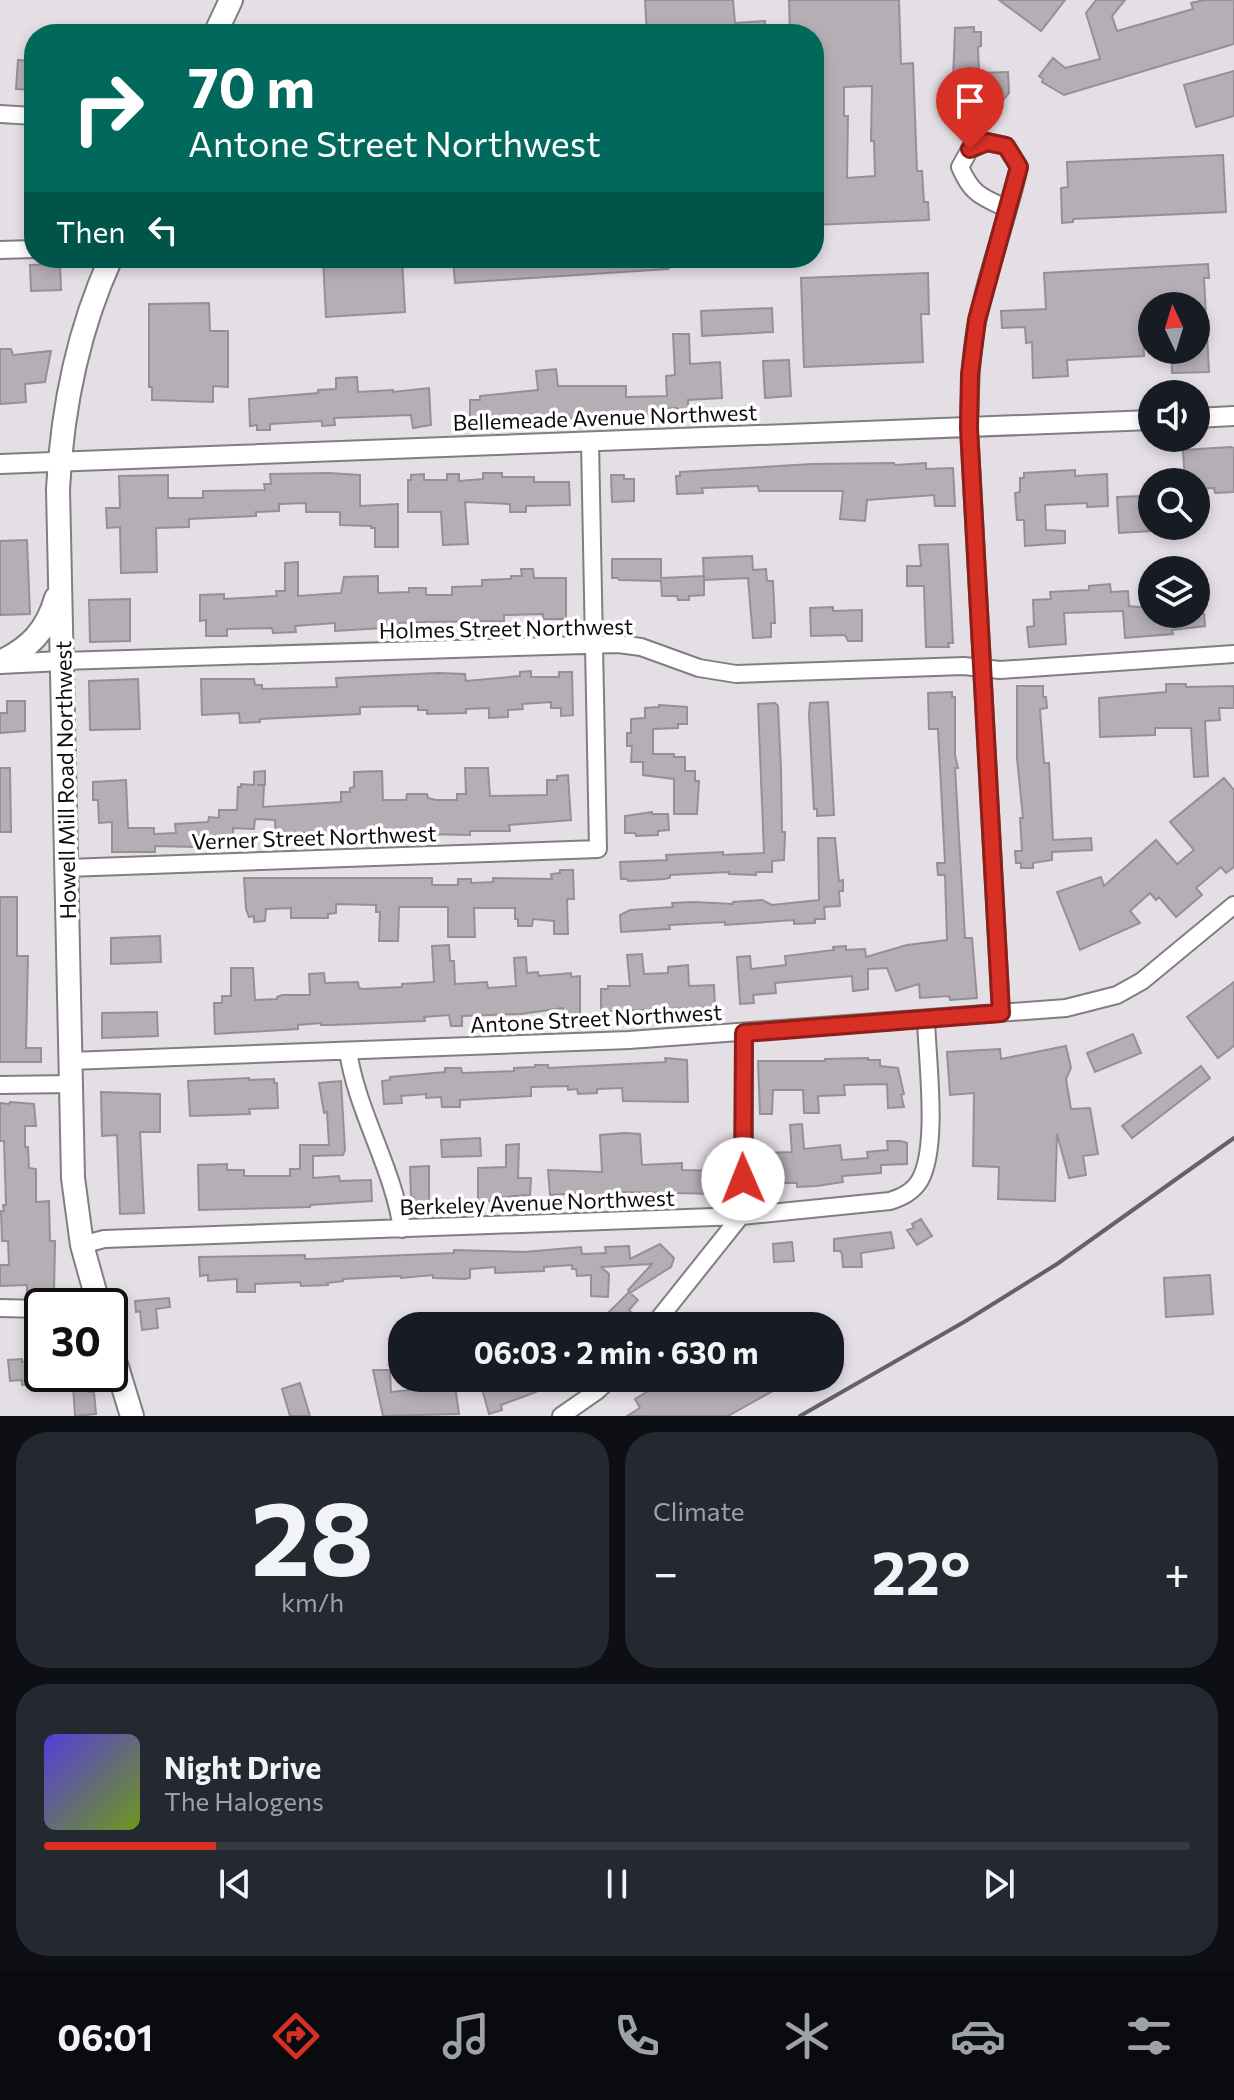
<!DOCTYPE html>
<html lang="en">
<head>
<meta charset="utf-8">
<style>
  body { margin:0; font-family:Commissioner,sans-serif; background:#242831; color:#f1f3f6; height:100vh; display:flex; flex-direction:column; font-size:30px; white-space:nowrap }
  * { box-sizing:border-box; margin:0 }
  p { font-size:26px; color:#9ea1a6 }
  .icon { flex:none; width:44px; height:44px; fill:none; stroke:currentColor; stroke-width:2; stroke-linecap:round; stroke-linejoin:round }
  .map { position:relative; height:1416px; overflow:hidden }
  .drawer { display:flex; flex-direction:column; gap:16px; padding:16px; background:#0d0f14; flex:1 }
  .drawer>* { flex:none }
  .top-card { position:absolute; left:24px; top:24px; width:800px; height:244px; border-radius:32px; box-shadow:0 4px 12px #0003; background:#00695c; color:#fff; overflow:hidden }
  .needle { width:52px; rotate:356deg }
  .buttons { position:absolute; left:1138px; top:292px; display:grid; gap:16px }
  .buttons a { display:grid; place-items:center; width:72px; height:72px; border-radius:50%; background:#171b24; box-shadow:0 4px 12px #0003; font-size:40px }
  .speed { position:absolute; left:24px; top:1288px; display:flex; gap:16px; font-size:40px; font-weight:700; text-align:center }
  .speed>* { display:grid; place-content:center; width:104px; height:104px; border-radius:50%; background:#171b24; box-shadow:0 4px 12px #0003; line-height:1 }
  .speed .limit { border:4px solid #111; border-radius:12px; background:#fff; color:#111 }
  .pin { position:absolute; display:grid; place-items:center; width:68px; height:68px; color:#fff; margin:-82px -34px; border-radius:50% 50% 50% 0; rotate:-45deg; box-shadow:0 0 8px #0007 }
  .pin .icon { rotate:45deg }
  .me { position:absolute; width:88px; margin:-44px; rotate:359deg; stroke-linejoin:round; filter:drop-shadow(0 0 6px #0008) }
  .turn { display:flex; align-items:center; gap:28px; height:168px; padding:0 32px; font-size:36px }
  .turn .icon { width:104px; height:104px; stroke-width:2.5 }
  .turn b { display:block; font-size:56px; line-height:68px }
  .then { display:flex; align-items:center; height:76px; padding:0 32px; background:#0003; gap:16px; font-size:30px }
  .big { font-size:60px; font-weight:700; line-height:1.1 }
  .drawer .widget { flex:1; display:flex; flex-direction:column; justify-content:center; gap:12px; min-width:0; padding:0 28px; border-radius:32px; background:#242831 }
  .drawer .dial { align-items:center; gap:0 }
  .dial b { font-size:104px; line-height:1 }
  .song { display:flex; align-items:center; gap:24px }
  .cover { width:96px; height:96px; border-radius:12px; background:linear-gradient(135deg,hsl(250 70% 55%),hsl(80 70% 35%)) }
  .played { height:8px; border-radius:4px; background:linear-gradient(90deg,#d93025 15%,#363941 15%) }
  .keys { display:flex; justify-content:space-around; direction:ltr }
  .heat { display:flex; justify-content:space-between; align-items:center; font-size:44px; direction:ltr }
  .drawer .tiles { flex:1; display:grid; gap:16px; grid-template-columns:1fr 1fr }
  .widget:last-child { grid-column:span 2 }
  .trip { position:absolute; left:388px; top:1312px; width:456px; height:80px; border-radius:32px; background:#171b24; box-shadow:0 4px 12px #0003; font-weight:700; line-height:80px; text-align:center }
  .tab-bar { display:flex; height:128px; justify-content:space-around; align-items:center; background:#090b0e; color:#9ea1a6 }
  .tab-bar .icon { width:56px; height:56px }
  .tab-bar .active { color:#d93025 }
  .tab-bar b { font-size:36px; color:#f1f3f6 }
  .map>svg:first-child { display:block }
  .building { fill:#b5afb5; stroke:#959096; stroke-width:2; fill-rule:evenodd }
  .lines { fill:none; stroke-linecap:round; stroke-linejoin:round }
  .minor-casing { stroke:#827d83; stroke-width:20 }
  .tertiary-casing { stroke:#827d83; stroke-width:22 }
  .secondary-casing { stroke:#827d83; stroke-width:26 }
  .minor { stroke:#fff; stroke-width:16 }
  .tertiary { stroke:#fff; stroke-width:18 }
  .secondary { stroke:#fff; stroke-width:22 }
  .rail { stroke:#656266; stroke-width:4 }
  .route-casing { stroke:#8d1f18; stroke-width:20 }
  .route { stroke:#d93025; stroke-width:14 }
  .labels { text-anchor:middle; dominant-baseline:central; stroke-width:7; stroke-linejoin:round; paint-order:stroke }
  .street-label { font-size:22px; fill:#0f0d0f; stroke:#fff }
</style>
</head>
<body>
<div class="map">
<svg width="1234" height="1416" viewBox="0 0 1234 1416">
  <rect width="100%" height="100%" fill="#e4dfe5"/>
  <!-- building -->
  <path class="building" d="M645,0h88l2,23 30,-2 1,13h-119z
    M789,0h110l2,64 12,-1 4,108h5l2,31h4l1,18 -115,5v-191h-24zM872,86l-1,55h3l1,35 -28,2 1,-62h-4v-29z
    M999,0h66l-24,31z
    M1096,0h29l-13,16 5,15 76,-22 -2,-6 13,-3h30v44l-170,51 -22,-13 1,-3 -4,-3 14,-18 12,10 35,-9 -14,-46z
    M974,27v5h7v14l-3,1 1,26 29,-1 1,21 -9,11 -34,1 -6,-9 -3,1 -1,-18h-3l2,-51z
    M18,60l16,1v29l-18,-1z
    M1234,71v45l-38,11 -12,-42z
    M1223,155l3,57 -153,7v3l-11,1 -1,-35 7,-1 -1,-25z
    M323,258h79l3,54 -79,5z
    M453,258h225l-10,11 -213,14z
    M60,264l1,26 -30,1 -1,-26z
    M1208,264l1,14h-5l5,94 -37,1 -1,-23h25v-44h-44v16h-9l1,34 -77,4 1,16 -35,2 -1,-36 -6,1 -1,-16 -23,1 -1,-17 45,-2 -2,-36z
    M928,273l1,41h-8l2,48 -119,5 -3,-89z
    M209,303l1,28h18v56l-15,-1v16l-61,-2v-13h-3v-83z
    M772,308l1,24 -71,4 -1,-25z
    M673,334h16l1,30 30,-2 2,36 -34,2v13h-11v-5l-22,1v6h-6v3l-46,1v-3l-34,2v-3l-60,7 -1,-5 -38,3v-20h10v-4l58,-6 -2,-19 20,-2 2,17h68v11l41,-1 -1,-20 9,-1z
    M0,349h11l2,6 38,-4 -6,31 -20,2 1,18 -26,2z
    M789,360l2,36 -26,2 -2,-37z
    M357,377l1,15 35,-2v2l36,-4 2,37 -18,3 -2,-13 -77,3 1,7 -13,1v-5l-52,3v6h-13v-5l-7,1 -1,-27 69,-6v-3l18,-1v-11z
    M1231,447l3,1v44l-19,1 -1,-5 -18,1v-7h-11l-2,-32z
    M894,463l1,2 31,-2v6l27,-1 2,38h-20l-1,-11 -67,5 -2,21 -25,-2 3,-28h-84l-1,-5 -56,2 1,5 -26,1 -1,-18h4v-4l132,-8z
    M1075,470v6l32,-2 1,32 -21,1v-4l-42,2 1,25 19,1v12l-40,3 -1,-26h-7l-2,-27 5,-1v-14h4v-5z
    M329,473l31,2v31l38,-2v43h-23v-19h-4v-2l-31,-1v-13h-34v-9l-27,1v7l-23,1v4l-67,3v8l-33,1 1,44 -36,1 -1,-46 -13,1 -1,-20h14l-1,-32 49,-1v23h35v-7l62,-1 -1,-6h7l-1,-10z
    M483,473h19v4h32v5h35l1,23 -44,1v6h-16v-8l-45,-2 3,42 -25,1 -2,-33h-33v-32h3v-5l13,-1v6h23v-6h12v7l24,-2z
    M611,475h13v4h10v22l-22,1z
    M1142,496l1,18h9v17l-33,2 -2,-36z
    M27,540l3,74 -30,1v-74z
    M948,544l5,99h-5l1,4h-23l-2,-61h-17v-20h14l-2,-21z
    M752,556l1,14 13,-1 1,12h6l2,42h-4v14l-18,1 -5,-60 -44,2 -1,-22z
    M612,559h49v19l43,-2v19l-15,1v4h-11l-1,-4h-15l-1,-15 -42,-1 -1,-2h-6z
    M298,562v34l43,-3 3,-16 34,-1v17l31,-1v-4h17v7h26v-8l30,-1v-6l29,-1v-3h11l-1,-7h12l1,9h32v41h-23v-5l-39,1v6l-85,1 -19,1v4l-65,4v-8l-40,3 1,6 -23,1 -1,-5 -45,1v7h-21v-16l-6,1v-26l24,-1v5l53,-3 -1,-5h9v-28z
    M1110,584l1,8 17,-1 1,15 19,2v6h56l1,12 -33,4 1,4 -48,4 -2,-27 -59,2 2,31 -37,3 -2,-20 7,-1 -1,-26 18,-1 -1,-7 39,-2v-4z
    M130,599v42l-40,1 -1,-42z
    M833,607v4l29,-1v31h-14l-3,-6 -34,1 -1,-28z
    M531,671v6h28v-5h13l1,43 -12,1v-8h-10v-6l-29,2 1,5 -15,1v7l-19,1v-10l-23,1v4l-39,1v-4h-9v-4l-58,1v7l-100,5v3l-20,1 -1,-10 -37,2 -1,-36h53l1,6h7v4l75,-2 -1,-9 102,-5 27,1 1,7 54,-5v-4z
    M138,679l2,50 -50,1 -1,-49z
    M1166,684h20v3l48,-1v22h-15l1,12 -15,1 3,55 -14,1 -3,-49h-36v7l-55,2 -1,-39 67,-6z
    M1017,686h26v11h3l1,11 -7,1 4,54h5l4,77 38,-2 1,12 -40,2v8l-19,3v5h-12v-5h-5l-1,-12h7l-2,-33h3l-6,-60z
    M952,692v5h3v58l3,13h-3l10,170h7l5,60 -27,2 -1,-4 -29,2 -1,-14 -23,7 -9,-23 -19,1v20l-15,2 -1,-15 -77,7 1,10 -23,2 1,8 -14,1 -3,-47 13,-1 1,13 35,-4 -1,-9 49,-6 -1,-3 13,-1v4l19,-1 1,8 41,-12 40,-5 -2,-65h-7l-1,-12h8l-7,-134h-9l-1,-36z
    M7,701h18v30l-25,2v-20h7z
    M828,702l6,113 -17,1v-7h-3l-5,-95 1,-11z
    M775,703l3,3 3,63 1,63h3l-1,28 -12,1v11h-16v3l-27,-1v-2l-59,3v3l-6,1 -15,1 -21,1 -1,-2h-6l-1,-17 47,-2 -1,-5 57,-3v3l41,-2 -6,-149z
    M659,705l28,2v17h-9v4l-25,1v25h21v3h11v14h10v10h4l-2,33h-23v-35l-31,-4v-13h-12l1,-16h-5v-13h4v-14l14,-1v-10l14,-1z
    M0,768h10l1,64h-11z
    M465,768h23l2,28 57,-1v-15h10v-4l11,-1 3,45 -62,5 1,6h-40v4l-47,-1v-3l-22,1v3l-40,-1v5l-13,1 -1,-7 -7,-1 -42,1 1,6 -23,1 -1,-20 -20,-1 -1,10 -21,-1v8l-38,-1v12l-40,-1v6h-43v-30l-13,1 -1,-23h-5v-18l33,-2 2,48h26v6l22,-1 -1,-9 33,-2 1,-5 10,1v-8h18l1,-23h3v-3l13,1v-13l11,-1v14h-8h7l-1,22 78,-5v-10h9v-4l4,-1v-15l28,-1 1,29h23l1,-6h20l1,4 8,2h21v-6h9z
    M1224,778l10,12v77l-8,6 -5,-6 -25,21 6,7 -26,22 -17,-20 -3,3 -6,-7 -20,18 10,12 -60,27 -23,-58 44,-15 3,9 52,-46 21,24 17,-14 -24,-28z
    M652,812v2h16l1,16 -11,1v4l-22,1 -1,-3h-10v-17z
    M818,838h17l4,43 4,-1v11h-4l1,15 -16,1 1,12h-10v4l-21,1v-4l-69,5v-3l-56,3 1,4 -49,3 -1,-17 10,-5 43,-3 -1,-4 22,-1 39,2v-2l29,-2 10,5 47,-5z
    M560,870h13l1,29h-7l1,35h-14v-13l-21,-2 -1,7h-14v-7h-3v-11h-41l1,29h-27v-30h-49l-1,34h-19l1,-29h-4v-7l-40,-1v9l-8,1v4h-37v-10l-25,1 -1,12 -11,1v-6l-5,1 -3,-8 -2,-31h188v7h26v-6h13v4l22,-1v-4l59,1 -1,-5 9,-1z
    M0,897h17v59h11l-2,92h15v14h-41z
    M160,936l1,26 -50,2v-26z
    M449,945l1,16h4l1,23 32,-2 1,6 28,-2 -2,-28 12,-1 1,16 11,-1 1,4 32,-3v4l9,-1v37l-17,2v-7l-42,6 -59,2v10h-11l-2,-11 -25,2 1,4 -93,4h-11v-2l-23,2v4l-83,5 -1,-31h8v-7h9v-28h22l2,32 22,-1v-2l5,-2h28l-1,-21 15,-1 1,10 33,-1 1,6 4,1 39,-2v-3l32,-2 -2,-36z
    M642,954l2,20 24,-1v-6l20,-2 1,21 25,-1 1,22 -114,5v-23h7v-3h22l-3,-31z
    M1234,982v64l-16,12 -31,-41z
    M157,1012l1,24 -56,2v-25z
    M1133,1034l8,19 -46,19 -8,-19z
    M1066,1046l5,22 -5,11 5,30 19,-1 8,46 -15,2 3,19 -17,3 -12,-44 -2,67 -57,-2 1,-32 -26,-1 1,-73 -24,2 -3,-43 53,-3 1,10z
    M665,1058l22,2 1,42 -65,-1 -1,-13 -25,1v4l-19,1 -1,-5 -9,1v-4l-37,1v9l-71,4v7h-18l-1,-10 -15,1v-4l-25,2 1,7 -18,1 -2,-23 8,-1v-3l55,-5v-4h16l1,5 52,-2v-3l21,-1v-2h13v3l118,-6z
    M868,1058v2h12v6l18,2 6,26 -3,1 3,12 -16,1 -1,-24 -43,1 1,10 -27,1 1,17h-15l-1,-23h-30l-1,24h-12l-2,-53h67v-2z
    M1201,1066l9,12 -78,60 -10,-12z
    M249,1078v2l25,-1v4h3l1,25 -29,1 1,5 -60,2 -2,-35z
    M341,1081l4,69 -2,5 -30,1v22l26,-2 1,5 31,-1 1,21 -62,4v2l-111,3 -1,-45 29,-1v6h17v6h46v-7h10v-24h29l-2,-33 -3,1 -5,-30z
    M101,1092l59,2v38h-20l4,81 -24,1 -3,-79 -15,1z
    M10,1102l24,2 2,22h-11v21h3l1,21 7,1v33l13,-1 1,40h5l-1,51 -27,1v-8l-27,1v-21h9l-1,-24h-6l-1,-30h3l-1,-6h3l-2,-64h-4v-38l9,1z
    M802,1124l2,25 36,-4 2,15 26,-2 -1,-6 21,-2 -1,-9h14l6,2v21l-26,1v8l-39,3 1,6 -26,4 -20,1v-4h-23v-4h-17l2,-26 33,-1 -2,-27z
    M624,1133l16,1 2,31 40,-2v7l40,1v23l-103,-2v3l-37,1v-3l-32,2 -2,-25 54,2 -2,-37z
    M480,1138l1,18 -39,1 -1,-17z
    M519,1144l-1,34h13l-1,17 -28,2v4h-24v-33l28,-1v-22z
    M429,1166v36l-15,1v-6h-3l-1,-30z
    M921,1219l11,17 -15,9 -10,-15 7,-2 -2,-4z
    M891,1232l3,16 -33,5 1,14h-19l-1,-13 -2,-3h-6v-12z
    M792,1242l2,19 -20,1 -1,-18z
    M660,1244l14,14 -3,9 -41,26 -2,-3 24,-26 -51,3 8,7 -1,23 -17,-1v-21l-14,1 -1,-7h-4v-4l-28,2v4l-49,2v-6l-25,2v9l-5,1 -32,-1v-3l-32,3 -1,-2 -57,3v2l-16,2 1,2 -27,1 -1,-4 -45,2v8h-18v-13l-29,2v-6l-8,1 -1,-19 106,-2v4h6l143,-6v-3l70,2 57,-5 1,7 24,-1 -1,-6 24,-1 1,13z
    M1210,1275l3,39 -47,3 -2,-39z
    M629,1292l9,8 -9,10 3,3 -12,13h-25z
    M169,1298l1,9 -14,2 2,19 -16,2 -2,-19 -4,1 -1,-11z
    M22,1359v3l20,-2v23l-20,2v-5l-12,1 -2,-21z
    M373,1370h17l1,22 48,-5 -1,-4 13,-2 1,5h3l4,28 -76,2z
    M47,1374h53l1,8 -13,1 1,9h5l2,22 -21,2 -2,-31 -25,2z
    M482,1378h75v2l-23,8 2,4 -35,13 1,5 -13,4 -9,-32 3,-1z
    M670,1378h126l-68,38h-101l13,-8 -5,-9z
    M300,1383l10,33h-20l-8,-27z"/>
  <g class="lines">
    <defs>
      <path id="minor" d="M0,114l34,2
        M0,250l34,-1
        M62,661l556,-17 23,3 58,21 37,6 228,-8 36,4 234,-16
        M67,868l531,-19 -8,-407
        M1001,1013l-32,-585c1,-37 1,-75 9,-111 11,-51 30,-100 41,-150l-13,-21 -19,-4 -17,7 -10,18c12,28 22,30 48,42
        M348,1051c9,61 45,116 54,178
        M70,1061l559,-21 437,-32 51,-13 25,-14 92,-76
        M0,1085l71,-1
        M82,1245l22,-6 637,-23 149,-15c12,-4 23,-9 30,-21 19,-34 7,-120 6,-161
        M0,1308l42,1
        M653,1326l91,-114v-179
        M561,1416l36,-25 14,-13"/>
      <path id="tertiary" d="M1196,418l38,-2
        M0,464l1152,-44
        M0,664l62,-3"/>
      <path id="secondary" d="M215,34l16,-34
        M0,662c30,-14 47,-32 56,-64
        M99,1306l-17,-61 -9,-67 -15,-689c4,-78 20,-159 53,-231
        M110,1344l22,72"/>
    </defs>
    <!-- minor casing -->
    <use href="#minor" class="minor-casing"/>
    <!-- tertiary casing -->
    <use href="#tertiary" class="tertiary-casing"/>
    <!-- secondary casing -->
    <use href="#secondary" class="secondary-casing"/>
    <!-- minor -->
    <use href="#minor" class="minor"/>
    <!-- tertiary -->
    <use href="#tertiary" class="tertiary"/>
    <!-- secondary -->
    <use href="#secondary" class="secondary"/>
    <!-- rail -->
    <path class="rail" d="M800,1416l164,-94 93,-58 177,-126"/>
  </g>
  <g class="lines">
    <defs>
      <path id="route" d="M743,1179l1,-146 257,-20 -32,-585 1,-54 7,-54 42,-153 -13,-21 -19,-4 -17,7"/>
    </defs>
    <!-- route casing -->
    <use href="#route" class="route-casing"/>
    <!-- route -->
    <use href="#route" class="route"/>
  </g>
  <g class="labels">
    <!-- street labels -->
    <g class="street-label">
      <text transform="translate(605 417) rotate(-2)">Bellemeade Avenue Northwest</text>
      <text transform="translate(506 628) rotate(-1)">Holmes Street Northwest</text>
      <text transform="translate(65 780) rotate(-91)">Howell Mill Road Northwest</text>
      <text transform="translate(314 837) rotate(-2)">Verner Street Northwest</text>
      <text transform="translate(596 1018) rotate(-3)">Antone Street Northwest</text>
      <text transform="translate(537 1202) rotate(-2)">Berkeley Avenue Northwest</text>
    </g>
  </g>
</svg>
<div class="buttons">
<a><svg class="needle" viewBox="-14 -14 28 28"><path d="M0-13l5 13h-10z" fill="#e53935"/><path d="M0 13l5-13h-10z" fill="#9ea1a6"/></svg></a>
<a><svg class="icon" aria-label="sound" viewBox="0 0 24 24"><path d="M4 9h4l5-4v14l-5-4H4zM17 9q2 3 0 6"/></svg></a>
<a><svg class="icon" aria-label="search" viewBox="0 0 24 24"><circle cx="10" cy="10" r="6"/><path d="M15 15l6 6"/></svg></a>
<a><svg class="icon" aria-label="layers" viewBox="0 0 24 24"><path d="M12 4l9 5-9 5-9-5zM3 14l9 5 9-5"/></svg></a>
</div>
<div class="speed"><div class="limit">30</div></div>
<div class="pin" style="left:970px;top:149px;background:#d93025"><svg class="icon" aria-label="arrive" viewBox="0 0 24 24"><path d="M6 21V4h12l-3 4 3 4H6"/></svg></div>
<svg class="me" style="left:743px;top:1179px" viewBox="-20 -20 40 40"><circle r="19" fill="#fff"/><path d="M0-13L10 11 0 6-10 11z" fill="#d93025"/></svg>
<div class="trip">06:03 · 2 min · 630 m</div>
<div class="top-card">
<div class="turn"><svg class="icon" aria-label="right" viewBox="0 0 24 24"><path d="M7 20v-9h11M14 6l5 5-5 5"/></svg><div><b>70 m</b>Antone Street Northwest</div></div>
<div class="then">Then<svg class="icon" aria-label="left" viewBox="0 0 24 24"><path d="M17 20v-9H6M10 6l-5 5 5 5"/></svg></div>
</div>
</div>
<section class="drawer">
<div class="tiles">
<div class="widget dial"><b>28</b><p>km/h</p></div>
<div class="widget"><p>Climate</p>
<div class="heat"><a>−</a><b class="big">22°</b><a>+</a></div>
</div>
<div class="widget">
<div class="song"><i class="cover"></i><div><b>Night Drive</b><p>The Halogens</p></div></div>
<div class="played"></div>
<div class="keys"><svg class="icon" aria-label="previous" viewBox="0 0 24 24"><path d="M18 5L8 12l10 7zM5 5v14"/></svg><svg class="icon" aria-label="pause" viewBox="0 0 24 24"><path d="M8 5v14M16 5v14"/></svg><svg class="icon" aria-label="next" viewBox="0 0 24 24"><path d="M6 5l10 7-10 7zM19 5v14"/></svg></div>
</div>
</div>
</section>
<nav class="tab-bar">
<b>06:01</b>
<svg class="icon active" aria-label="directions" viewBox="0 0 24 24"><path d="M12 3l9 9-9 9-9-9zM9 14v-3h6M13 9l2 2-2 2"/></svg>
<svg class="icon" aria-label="music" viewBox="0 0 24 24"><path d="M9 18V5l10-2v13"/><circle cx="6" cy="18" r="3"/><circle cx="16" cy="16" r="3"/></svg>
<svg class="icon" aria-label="phone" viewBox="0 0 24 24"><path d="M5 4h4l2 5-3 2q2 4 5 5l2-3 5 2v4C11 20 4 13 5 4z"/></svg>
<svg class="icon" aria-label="climate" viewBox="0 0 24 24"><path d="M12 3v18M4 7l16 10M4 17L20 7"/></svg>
<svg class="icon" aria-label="car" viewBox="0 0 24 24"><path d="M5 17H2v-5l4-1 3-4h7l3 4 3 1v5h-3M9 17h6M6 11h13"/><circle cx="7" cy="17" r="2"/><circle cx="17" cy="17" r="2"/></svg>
<svg class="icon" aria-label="filters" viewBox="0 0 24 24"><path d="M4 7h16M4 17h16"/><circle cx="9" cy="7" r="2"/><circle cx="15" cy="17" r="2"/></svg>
</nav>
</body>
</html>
